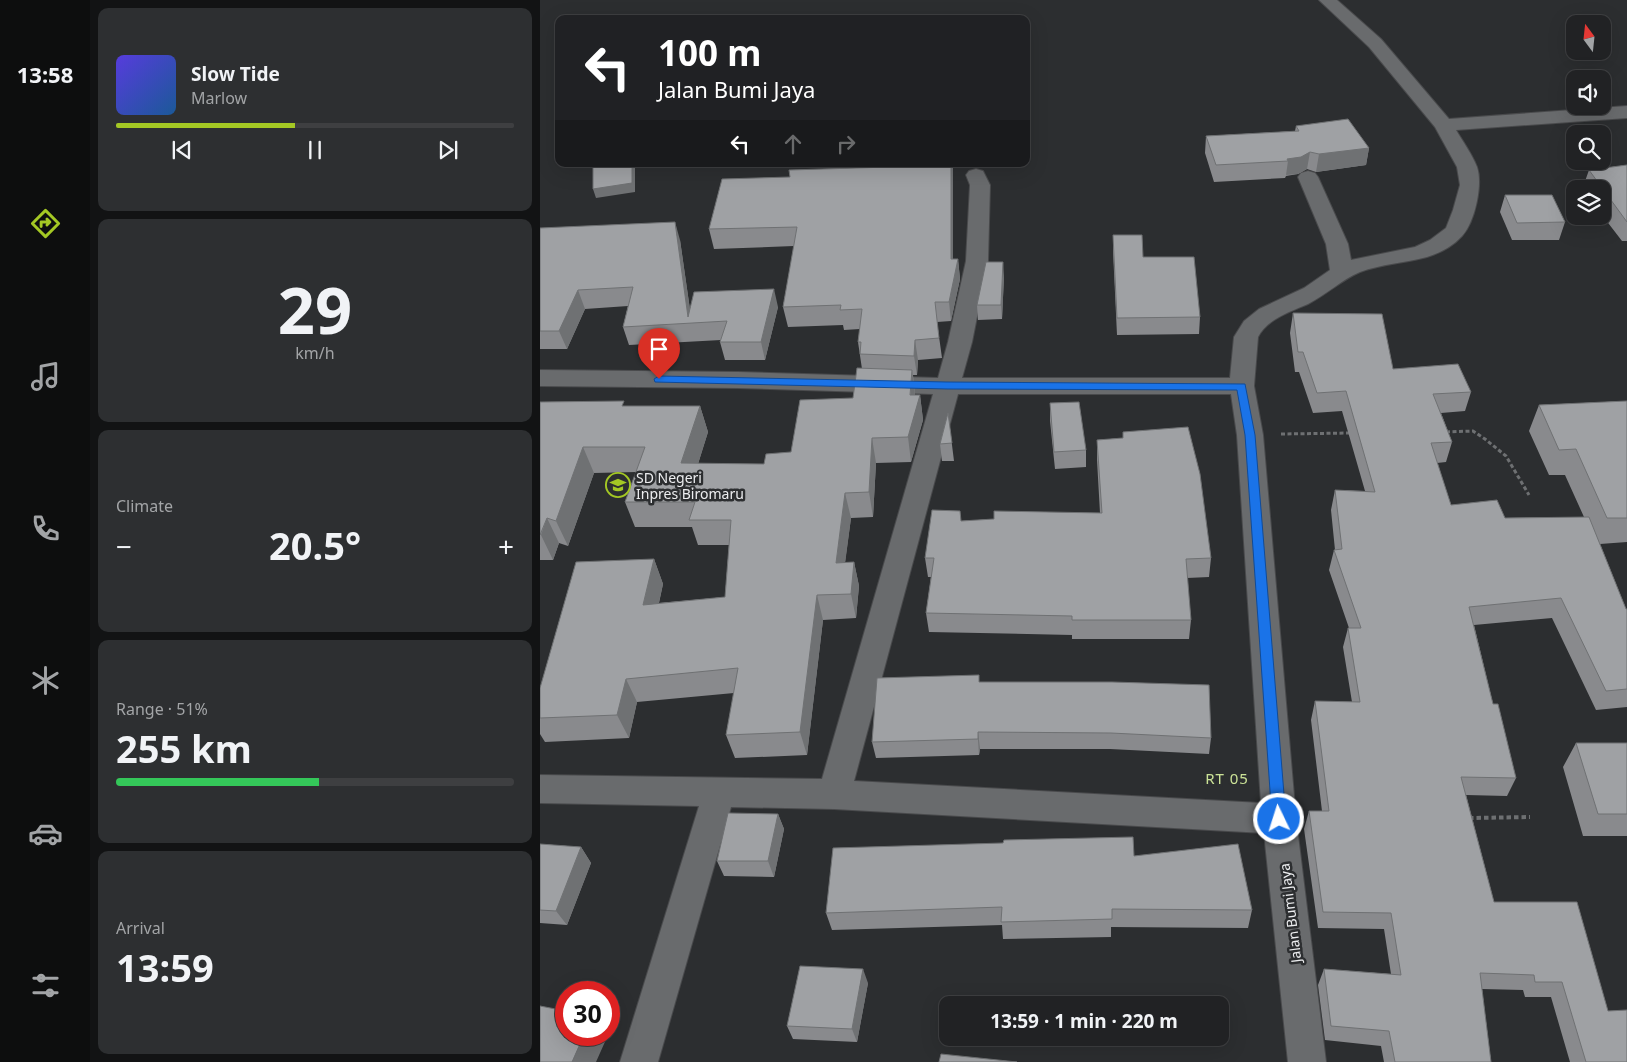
<!DOCTYPE html>
<html lang="en">
<head>
<meta charset="utf-8">
<style>
  body { margin:0; font-family:"Noto Sans",sans-serif; background:#2d2f31; color:#f1f3f6; height:100vh; display:flex; flex-direction:column; font-size:19px; white-space:nowrap }
  * { box-sizing:border-box; margin:0 }
  p { font-size:16px; color:#a2a4a6 }
  .icon { flex:none; width:28px; height:28px; fill:none; stroke:currentColor; stroke-width:2; stroke-linecap:round; stroke-linejoin:round }
  .map { position:relative; flex:1; overflow:hidden }
  .panel { display:flex; flex-direction:column; gap:8px; padding:8px; background:#121314; width:450px }
  .panel>* { flex:none }
  .top-card { position:absolute; left:15px; top:15px; width:475px; height:152px; border-radius:10px; box-shadow:0 5px 20px #0002,0 0 0 1px #3e3f41; background:#202124; color:#fff; overflow:hidden }
  .needle { width:32px; rotate:345deg }
  .fabs { position:absolute; left:1026px; top:15px; display:grid; gap:10px }
  .fabs a { display:grid; place-items:center; width:45px; height:45px; border-radius:10px; background:#212224; box-shadow:0 5px 20px #0002,0 0 0 1px #3e3f41; font-size:25px }
  .speed { position:absolute; left:15px; top:981px; display:flex; gap:10px; font-size:25px; font-weight:700; text-align:center }
  .speed>* { display:grid; place-content:center; width:65px; height:65px; border-radius:50%; background:#212224; box-shadow:0 5px 20px #0002,0 0 0 1px #3e3f41; line-height:1 }
  .speed .limit { border:8px solid #d22; background:#fff; color:#111 }
  .pin { position:absolute; display:grid; place-items:center; width:42px; height:42px; color:#fff; margin:-51px -21px; border-radius:50% 50% 50% 0; rotate:-45deg; box-shadow:0 0 5px #0007 }
  .pin .icon { rotate:45deg }
  .me { position:absolute; width:55px; margin:-28px; rotate:356deg; stroke-linejoin:round; filter:drop-shadow(0 0 4px #0008) }
  .turn { display:flex; align-items:center; gap:18px; height:105px; padding:0 20px; font-size:22px }
  .turn .icon { width:65px; height:65px; stroke-width:2.5 }
  .turn b { display:block; font-size:35px; line-height:42px }
  .lanes { display:flex; align-items:center; height:48px; padding:0 20px; background:#0003; justify-content:center; gap:25px; direction:ltr }
  .lanes .off { opacity:.35 }
  .big { font-size:38px; font-weight:700; line-height:1.1 }
  .panel .tile { flex:1; display:flex; flex-direction:column; justify-content:center; gap:8px; min-width:0; padding:0 18px; border-radius:10px; background:#2d2f31 }
  .panel .dial { align-items:center; gap:0 }
  .dial b { font-size:65px; line-height:1 }
  .song { display:flex; align-items:center; gap:15px }
  .cover { width:60px; height:60px; border-radius:8px; background:linear-gradient(135deg,hsl(250 70% 55%),hsl(210 70% 35%)) }
  .played { height:5px; border-radius:2px; background:linear-gradient(90deg,#a4c824 45%,#3e3f41 45%) }
  .keys { display:flex; justify-content:space-around; direction:ltr }
  .heat { display:flex; justify-content:space-between; align-items:center; font-size:28px; direction:ltr }
  .charge { height:8px; border-radius:4px; background:linear-gradient(90deg,#34c759 51%,#3e3f41 0) }
  .trip { position:absolute; left:399px; top:996px; width:290px; height:50px; border-radius:10px; background:#212224; box-shadow:0 5px 20px #0002,0 0 0 1px #3e3f41; font-weight:700; line-height:50px; text-align:center }
  main { display:flex; flex:1; min-height:0 }
  .tab-bar { display:flex; flex-direction:column; width:90px; justify-content:space-around; align-items:center; background:#0d0e0e; color:#a2a4a6 }
  .tab-bar .icon { width:35px; height:35px }
  .tab-bar .selected { color:#a4c824 }
  .tab-bar b { font-size:22px; color:#f1f3f6 }
  .map>svg:first-child { display:block }
  .lines { fill:none; stroke-linecap:round; stroke-linejoin:round }
  .minor-casing { stroke:#494a4c; stroke-width:2 }
  .path-far1 { stroke:#6e7072; stroke-width:3; stroke-dasharray:4 2.5; stroke-linecap:butt }
  .path { stroke:#6e7072; stroke-width:4; stroke-dasharray:4.5 3; stroke-linecap:butt }
  .minor { fill:#696b6d; fill-rule:evenodd }
  .wall { fill:#898a8d }
  .shaded-wall { fill:#6f7173 }
  .building { fill:#9fa1a4; stroke:#6f7173 }
  .route { fill:#1a73e8; stroke:#114b97 }
  .labels { text-anchor:middle; dominant-baseline:central; stroke-width:5; stroke-linejoin:round; paint-order:stroke }
  .poi-label { font-size:14px; fill:#ecedef; stroke:#2c2e30; text-anchor:start }
  .street-label { font-size:14px; fill:#ecedef; stroke:#2c2e30 }
  .neighbourhood-label { font-size:15px; letter-spacing:1px; fill:#cbe297; stroke:#2c2e30 }
</style>
</head>
<body>
<main>
<nav class="tab-bar">
<b>13:58</b>
<svg class="icon selected" aria-label="directions" viewBox="0 0 24 24"><path d="M12 3l9 9-9 9-9-9zM9 14v-3h6M13 9l2 2-2 2"/></svg>
<svg class="icon" aria-label="music" viewBox="0 0 24 24"><path d="M9 18V5l10-2v13"/><circle cx="6" cy="18" r="3"/><circle cx="16" cy="16" r="3"/></svg>
<svg class="icon" aria-label="phone" viewBox="0 0 24 24"><path d="M5 4h4l2 5-3 2q2 4 5 5l2-3 5 2v4C11 20 4 13 5 4z"/></svg>
<svg class="icon" aria-label="climate" viewBox="0 0 24 24"><path d="M12 3v18M4 7l16 10M4 17L20 7"/></svg>
<svg class="icon" aria-label="car" viewBox="0 0 24 24"><path d="M5 17H2v-5l4-1 3-4h7l3 4 3 1v5h-3M9 17h6M6 11h13"/><circle cx="7" cy="17" r="2"/><circle cx="17" cy="17" r="2"/></svg>
<svg class="icon" aria-label="filters" viewBox="0 0 24 24"><path d="M4 7h16M4 17h16"/><circle cx="9" cy="7" r="2"/><circle cx="15" cy="17" r="2"/></svg>
</nav>
<section class="panel">
<div class="tile">
<div class="song"><i class="cover"></i><div><b>Slow Tide</b><p>Marlow</p></div></div>
<div class="played"></div>
<div class="keys"><svg class="icon" aria-label="previous" viewBox="0 0 24 24"><path d="M18 5L8 12l10 7zM5 5v14"/></svg><svg class="icon" aria-label="pause" viewBox="0 0 24 24"><path d="M8 5v14M16 5v14"/></svg><svg class="icon" aria-label="next" viewBox="0 0 24 24"><path d="M6 5l10 7-10 7zM19 5v14"/></svg></div>
</div>
<div class="tile dial"><b>29</b><p>km/h</p></div>
<div class="tile"><p>Climate</p>
<div class="heat"><a>−</a><b class="big">20.5°</b><a>+</a></div>
</div>
<div class="tile"><p>Range · 51%</p><b class="big">255 km</b><div class="charge"></div></div>
<div class="tile"><p>Arrival</p><b class="big">13:59</b></div>
</section>
<div class="map">
<svg width="1087" height="1062" viewBox="0 0 1087 1062">
  <rect width="100%" height="100%" fill="#2c2e30"/>
  <g class="lines">
    <defs>
      <path id="minor" d="M779,0h18l44,39 68,80 178,-13v12l-171,12c7,12 16,24 21,37 6,17 -2,55 -15,69 -9,10 -22,17 -35,21 -22,6 -46,7 -67,15 -19,8 -34,23 -52,32 -18,8 -41,15 -50,33l-4,49 9,49 33,384 30,243h-38l-24,-229 -430,-24 -103,-2 -73,255h-38l79,-256 -159,-3v-28l282,4 111,-385 -195,-6 -198,-2v-16l198,2 200,6 10,-36 18,-81 4,-76 -4,-10 3,-4 7,-2 7,2 7,14 -2,76 -16,81 -10,36h268l4,-41 10,-16 15,-12 45,-21 26,-18 -4,-26 -28,-67 3,-4 7,-2 7,2 3,4 30,67 3,16 64,-13 15,-7 16,-12 7,-18 7,-25 -3,-18 -22,-40 -66,-80zM418,394h273l6,41 24,368 -407,-22z"/>
    </defs>
    <!-- minor casing -->
    <use href="#minor" class="minor-casing"/>
    <!-- path-far1 -->
    <path class="path-far1" d="M906,432l27,-1 12,8 21,17 23,39
      M741,434l71,-1"/>
    <!-- path -->
    <path class="path" d="M929,818l61,-1"/>
    <!-- minor -->
    <use href="#minor" class="minor"/>
  </g>
  <!-- wall -->
  <path class="wall" d="M756,126l73,22 -3,17 -50,7 -9,-3 -9,5 -12,2 -1,2 -71,4 -9,-29 1,-17 89,-5z
    M350,164h63v95h5l2,20 -9,42 -14,1 5,36 -24,2 -1,15h-4l2,20h5l3,25 -12,42 -35,1 -3,54 -22,1 -6,44h9l5,24 -3,32 -33,2 -16,135 -72,3 -9,-23 8,-42 -97,9 -8,36 -84,4 -5,-8v-46l114,-129 9,25 -4,19 66,-6 4,-52h-31l-6,-18h-57l-10,-25 11,-30 -42,1 -26,73 -9,-3 -6,17h-13v-158l85,4h75l8,26 -10,32h66l27,-12 62,-54 9,-29 -4,-27 2,-13 -16,1 -1,-5 -55,2 -5,-20 11,-61 -80,3 -5,-20 81,-52 100,-10z
    M1087,165v76h-5l-20,-26v-26h-18l-1,-2 6,-17z
    M965,195l60,27 -6,18h-47l-12,-28z
    M0,228l140,12 10,70 88,-3 -13,53h-40l-5,-18 1,-2 -92,5 -6,-18 5,-21 -43,3 -18,40h-27z
    M573,235l30,22 57,60 -1,17 -82,1 -4,-84z
    M464,276l-2,43 -24,1 -1,-15z
    M753,313l100,56 78,23 -6,19 -24,2 11,29 -6,20 -9,1 14,42 54,13 79,-1 -19,-42h-16l-20,-44 10,-26 88,-4v141l-27,2 26,65h1v98l-31,3 -44,-92 -78,7 19,79 23,74 -9,18 -41,-1 28,107 114,109 19,51h-57l-19,-65h-26l-2,-7 -41,-1 9,73h-107l-3,-16 -56,-6 -7,-55 6,-16 67,5 -7,-45 -66,-1 -14,-99 5,-18h13l-11,-91 4,-19 37,1 -9,-55 5,-19h1l-20,-58 5,-20h1l-4,-40 4,-20 30,1 -23,-80 -29,2 -14,-41h-4l-5,-39z
    M510,403l36,47v17l-31,2 -5,-48z
    M408,413l6,48h-12l-2,-17z
    M583,432l88,126 -2,19 -22,1 4,42 -2,19h-117v-4l-143,-3 -3,-19 5,-36h-3l-3,-19 36,-37 139,-8 -3,-53v-20l26,-2z
    M440,682l231,56 -2,16 -99,-5h-130l-1,6 -103,3 -4,-16z
    M1036,743h51v93h-44l-20,-69z
    M238,814l6,15 -10,48 -50,-1 -7,-15z
    M0,844l41,3 10,16 -24,62 -27,-2z
    M594,856l118,54 -4,18 -137,-1v10l-108,2 -1,-14 -170,5 -6,-17z
    M328,983l-11,59 -64,-3 -6,-13z"/>
  <!-- shaded-wall -->
  <path class="shaded-wall" d="M829,148l-3,17 -50,7 3,-18z
    M770,152l-3,17 -9,5 -12,1 2,-14 -1,-2z
    M92,164h3v28l-39,6 -3,-9z
    M411,164h2v115l-2,-20z
    M135,222l5,18 12,83 -4,-6z
    M418,259l2,20 -9,42 -2,-19z
    M463,262l1,14 -2,43 -1,-14z
    M234,289l4,18 -13,53 -4,-18z
    M38,290l7,19 -18,40 -8,-18z
    M375,340l3,20 -1,15 -3,-19z
    M372,370l3,25h5l3,25 -12,42 -3,-25z
    M160,406l8,26 -18,57 -9,-26z
    M332,438l4,25 -3,54 -4,-25z
    M43,447l11,26 -26,73 -12,-25z
    M305,493l6,25 -9,69 -6,-24z
    M7,518l12,25 -6,17 -12,-25z
    M114,559l9,25 -10,45 -10,-24z
    M314,562l5,24 -3,32 -5,-24z
    M277,595l6,25 -16,135 -7,-23z
    M86,679l11,23 -8,36 -12,-23z
    M438,732l2,17 -1,6 -1,-16z
    M238,814l6,15 -10,48 -6,-16z
    M41,847l10,16 -24,62 -11,-14z
    M323,969l5,14 -11,59 -5,-13z
    M44,1035h24l-12,27h-24z"/>
  <!-- building -->
  <path class="building" d="M808,119l21,29 -50,6 -9,-2 -9,5 -14,2 1,2 -72,4 -10,-29 93,-5 -3,-5z
    M53,164h39v19l-39,6z
    M350,164h61v95h7l-9,43h-14l4,36 -24,2 -1,16 -54,-2 1,-12h-3l4,-33 -22,1 1,-5 -58,2 14,-80 -88,2 13,-50 68,-2 -1,-7 101,-3z
    M1087,165v57l-38,-52z
    M965,195h47l13,27 -48,1z
    M135,222l13,95 6,-25 80,-3 -13,53h-41l7,-21 -104,6 10,-40 -55,3 -19,41h-19v-103z
    M573,235h29l1,22h51l6,60 -83,1z
    M446,262h17l-2,43h-24z
    M753,313l89,1 11,55 65,-5 13,28 -38,2 19,48 -21,1 20,62 46,-5 8,18 84,-1 37,92h1v80l-21,2 -45,-93 -92,9 24,97h5l18,74 -55,-1 33,125h83l31,109 19,-1v52h-41l-24,-80h-27l-1,-7 -54,-2 11,89h-96l-6,-31 -58,-5 -7,-57 77,6 -10,-62 -68,-1 -14,-101h20l-14,-110 45,1 -12,-74h13l-27,-78 8,-1 -7,-59 40,2 -29,-101 -29,2 -14,-41h-5z
    M317,368l55,2 -2,25h10l-12,42 -36,1 -3,54 -24,1 -9,70 18,-1 -3,32 -34,1 -17,137 -74,3 12,-67 -112,11 -9,36 -77,3v-30l36,-126 78,-3 -11,46 82,-8 6,-77h-42l6,-18h-70l20,-55h-62l-27,74 -9,-3 -7,17v-133l84,-1 -2,5h78l-19,57 83,1 2,-10 25,-2 9,-52 53,-2z
    M1087,401v117h-20l-31,-69 -17,1 -20,-45z
    M539,402l7,48 -32,2 -4,-49z
    M408,413l4,30 -12,1z
    M648,427l12,47 11,84 -25,1 5,61h-119v-4l-146,-3 8,-55h-9l7,-48 28,1 1,10 33,-2v-8l108,2 -5,-73 26,-2v-6z
    M439,675v7h133l97,3 2,53 -100,-5 -133,-1v7l-106,3 5,-64z
    M1036,743h51v71h-29z
    M188,813l50,1 -10,47h-51z
    M593,837l1,19 104,-12 14,66 -140,-1v10l-111,3 1,-15 -176,6 7,-65 170,-5 1,-3z
    M0,844l41,3 -25,64 -16,-1z
    M260,966l63,3 -11,60 -65,-3z
    M0,1006l26,5v24h18l-12,27h-32z
    M401,1054l76,8h-78z"/>
  <!-- route -->
  <path class="route" d="M119,376l288,6 298,2 10,51 31,384 -2,5 -5,1 -5,-1 -2,-5 -27,-384 -8,-45 -290,-1 -292,-7 -1,-3z"/>
  <!-- icons -->
  <defs>
    <symbol id="school-ring" viewBox="-11 -11 22 22"><circle r="9.5" fill="#2c2e30" stroke="#a4c824" stroke-width="1.5"/><path d="M0-5L7-2L0 1L-7-2ZM-4 1L0 2.5L4 1V4Q0 6-4 4Z" fill="#a4c824"/></symbol>
  </defs>
  <g fill-rule="evenodd">
    <use href="#school-ring" x="64" y="471" width="28" height="28"/>
  </g>
  <g class="labels">
    <!-- poi labels -->
    <g class="poi-label">
      <text x="96" y="477">SD Negeri<tspan x="96" dy="16">Inpres Biromaru</tspan></text>
    </g>
    <!-- street labels -->
    <g class="street-label">
      <text transform="translate(750 913) rotate(-97)">Jalan Bumi Jaya</text>
    </g>
    <!-- neighbourhood labels -->
    <g class="neighbourhood-label">
      <text x="687" y="778">RT 05</text>
    </g>
  </g>
</svg>
<div class="fabs">
<a><svg class="needle" viewBox="-14 -14 28 28"><path d="M0-13l5 13h-10z" fill="#e53935"/><path d="M0 13l5-13h-10z" fill="#a2a4a6"/></svg></a>
<a><svg class="icon" aria-label="sound" viewBox="0 0 24 24"><path d="M4 9h4l5-4v14l-5-4H4zM17 9q2 3 0 6"/></svg></a>
<a><svg class="icon" aria-label="search" viewBox="0 0 24 24"><circle cx="10" cy="10" r="6"/><path d="M15 15l6 6"/></svg></a>
<a><svg class="icon" aria-label="layers" viewBox="0 0 24 24"><path d="M12 4l9 5-9 5-9-5zM3 14l9 5 9-5"/></svg></a>
</div>
<div class="speed"><div class="limit">30</div></div>
<div class="pin" style="left:119px;top:379px;background:#d93025"><svg class="icon" aria-label="arrive" viewBox="0 0 24 24"><path d="M6 21V4h12l-3 4 3 4H6"/></svg></div>
<svg class="me" style="left:739px;top:819px" viewBox="-20 -20 40 40"><circle r="17" fill="#1a73e8" stroke="#fff" stroke-width="3"/><path d="M0-11L8 9 0 5-8 9z" fill="#fff"/></svg>
<div class="trip">13:59 · 1 min · 220 m</div>
<div class="top-card">
<div class="turn"><svg class="icon" aria-label="left" viewBox="0 0 24 24"><path d="M17 20v-9H6M10 6l-5 5 5 5"/></svg><div><b>100 m</b>Jalan Bumi Jaya</div></div>
<div class="lanes"><svg class="icon" aria-label="left" viewBox="0 0 24 24"><path d="M17 20v-9H6M10 6l-5 5 5 5"/></svg><svg class="icon off" aria-label="ahead" viewBox="0 0 24 24"><path d="M12 20V5M6 11l6-6 6 6"/></svg><svg class="icon off" aria-label="right" viewBox="0 0 24 24"><path d="M7 20v-9h11M14 6l5 5-5 5"/></svg></div>
</div>
</div>
</main>
</body>
</html>
